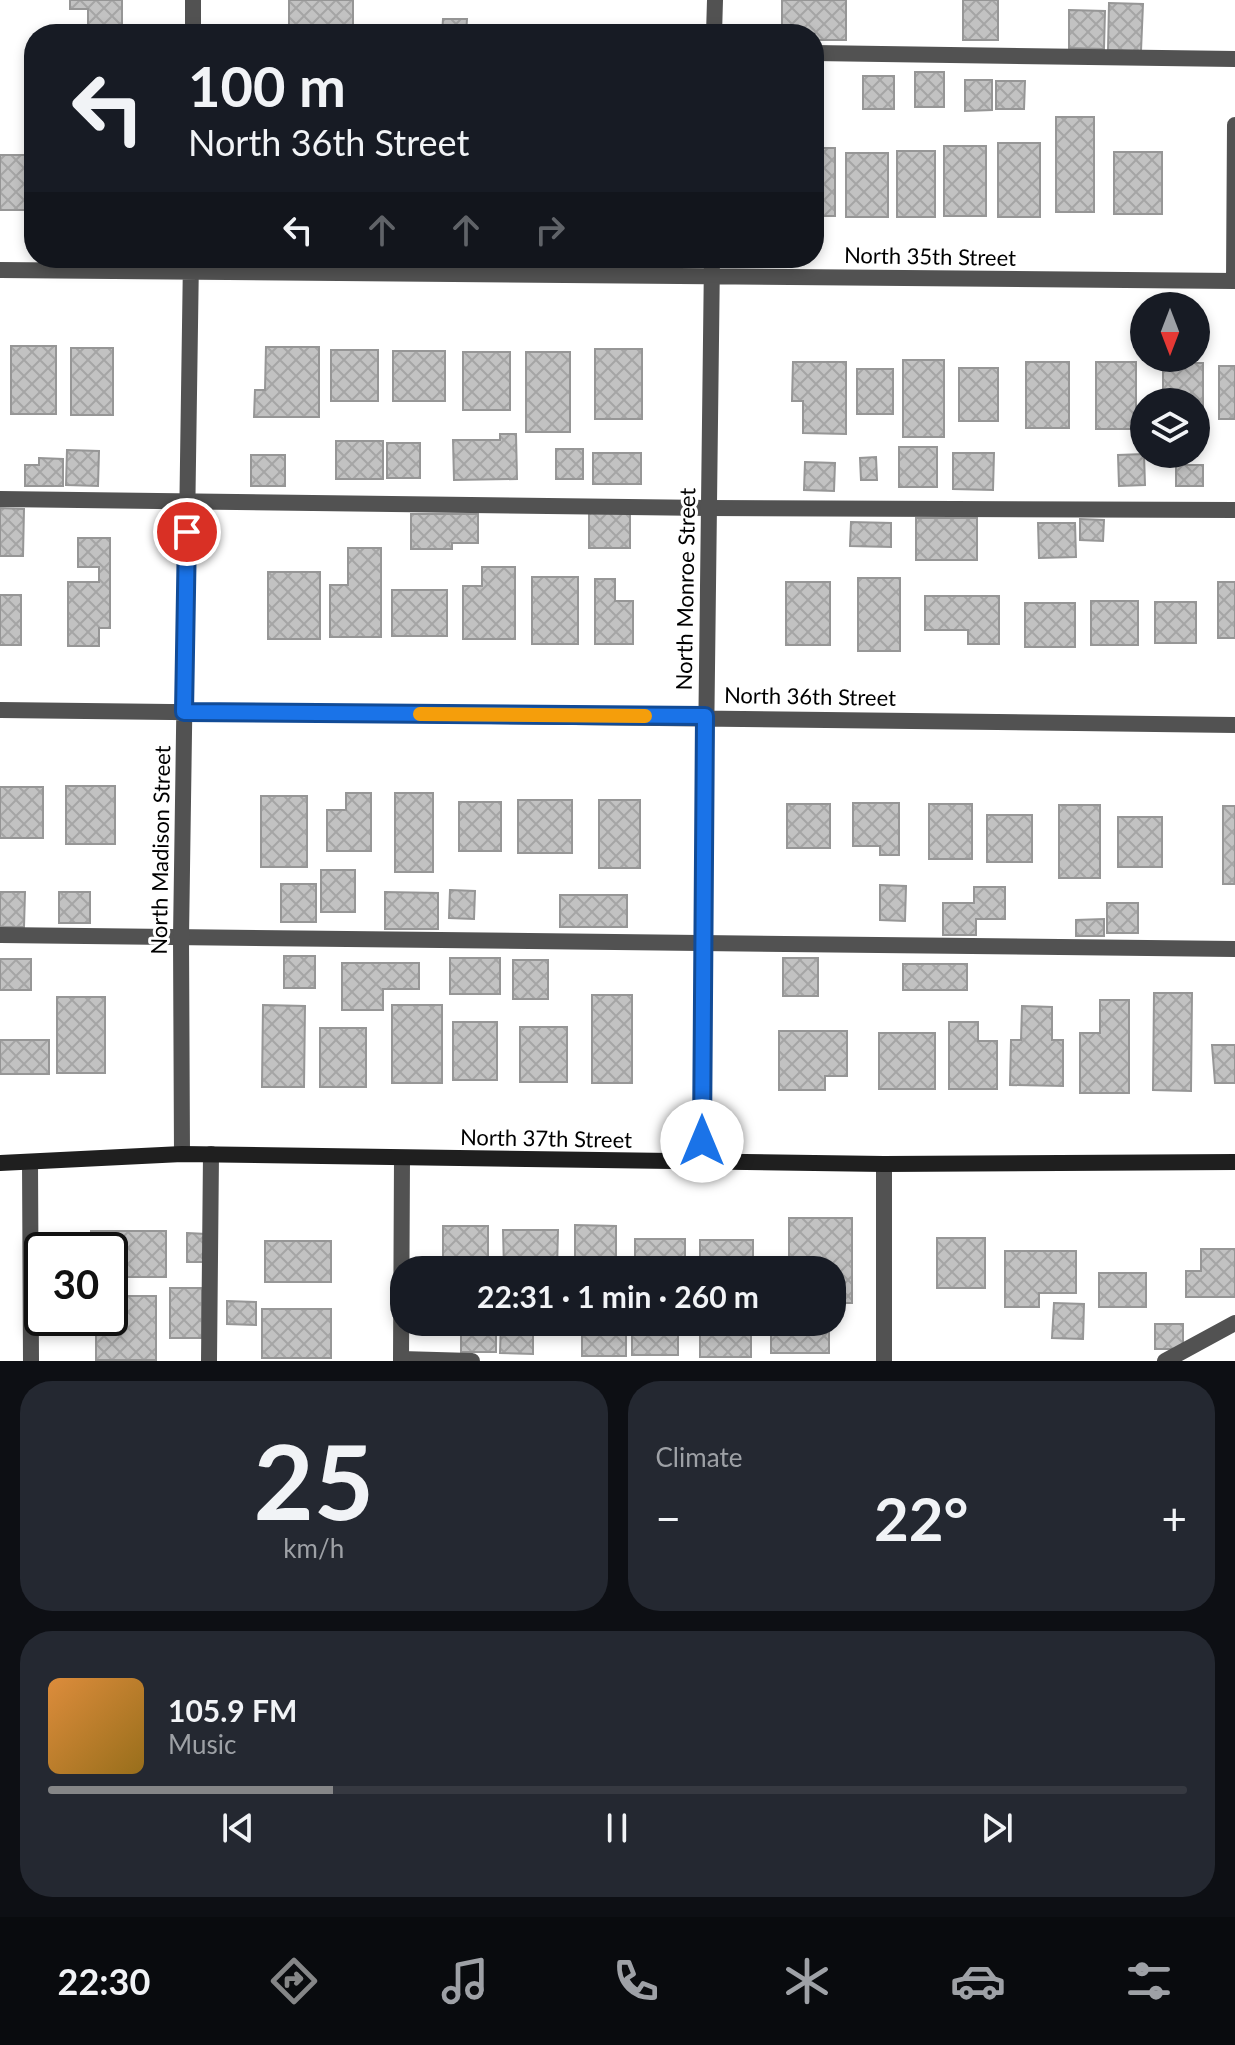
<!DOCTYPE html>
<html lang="en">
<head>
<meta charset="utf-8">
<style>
  body { margin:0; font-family:Lato,sans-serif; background:#242831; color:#f1f3f6; height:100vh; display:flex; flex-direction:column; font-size:30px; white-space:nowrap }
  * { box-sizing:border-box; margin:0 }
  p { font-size:26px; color:#9ea1a6 }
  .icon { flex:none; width:44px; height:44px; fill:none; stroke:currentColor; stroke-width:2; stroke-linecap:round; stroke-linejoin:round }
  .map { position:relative; height:1361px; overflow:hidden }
  .panel { display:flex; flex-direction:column; gap:20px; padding:20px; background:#0d0f14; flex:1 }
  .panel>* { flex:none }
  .guide { position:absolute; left:24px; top:24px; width:800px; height:244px; border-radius:32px; box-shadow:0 4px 12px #0003; background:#171b24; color:#f1f3f6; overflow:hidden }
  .needle { width:52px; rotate:180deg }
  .buttons { position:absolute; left:1130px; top:292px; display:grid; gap:16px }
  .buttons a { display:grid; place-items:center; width:80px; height:80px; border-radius:50%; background:#171b24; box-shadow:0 4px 12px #0003; font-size:40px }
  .speed { position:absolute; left:24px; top:1232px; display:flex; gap:16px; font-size:40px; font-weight:700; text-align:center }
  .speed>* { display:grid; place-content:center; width:104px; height:104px; border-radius:50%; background:#171b24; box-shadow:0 4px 12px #0003; line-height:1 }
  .speed .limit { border:4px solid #111; border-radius:12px; background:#fff; color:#111 }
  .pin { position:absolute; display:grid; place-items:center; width:68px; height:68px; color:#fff; margin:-34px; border:4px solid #fff; border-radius:50%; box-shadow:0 2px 8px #0007 }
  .me { position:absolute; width:88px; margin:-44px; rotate:0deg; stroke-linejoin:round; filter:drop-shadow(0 0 6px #0008) }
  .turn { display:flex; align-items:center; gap:28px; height:168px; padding:0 32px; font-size:36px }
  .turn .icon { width:104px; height:104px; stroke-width:2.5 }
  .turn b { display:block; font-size:56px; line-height:68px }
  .lanes { display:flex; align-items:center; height:76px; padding:0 32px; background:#0003; justify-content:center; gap:40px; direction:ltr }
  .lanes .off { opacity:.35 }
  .big { font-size:60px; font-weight:700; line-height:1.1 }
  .panel .widget { flex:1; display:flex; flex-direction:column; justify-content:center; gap:12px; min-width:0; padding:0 28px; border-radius:32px; background:#242831 }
  .panel .dial { align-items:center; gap:0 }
  .dial b { font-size:104px; line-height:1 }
  .song { display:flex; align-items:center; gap:24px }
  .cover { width:96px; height:96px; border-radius:12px; background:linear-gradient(135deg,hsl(30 70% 55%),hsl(40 70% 35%)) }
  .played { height:8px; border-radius:4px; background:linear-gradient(90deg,#858687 25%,#363941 25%) }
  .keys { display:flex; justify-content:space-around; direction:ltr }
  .heat { display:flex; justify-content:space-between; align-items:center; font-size:44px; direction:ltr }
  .panel .tiles { flex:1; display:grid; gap:20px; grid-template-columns:1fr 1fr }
  .widget:last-child { grid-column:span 2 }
  .trip { position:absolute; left:390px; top:1256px; width:456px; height:80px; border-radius:32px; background:#171b24; box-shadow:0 4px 12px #0003; font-weight:700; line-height:80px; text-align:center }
  .menu { display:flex; height:128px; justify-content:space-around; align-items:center; background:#090b0e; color:#9ea1a6 }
  .menu .icon { width:56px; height:56px }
  .menu .on { color:#858687 }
  .menu b { font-size:36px; color:#f1f3f6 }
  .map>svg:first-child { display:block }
  .building { fill:url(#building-cross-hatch); stroke:#969696; stroke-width:2 }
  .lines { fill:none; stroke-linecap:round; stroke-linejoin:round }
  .lane { stroke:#525252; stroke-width:16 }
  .street { stroke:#525252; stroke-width:16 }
  .secondary { stroke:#1f1f1f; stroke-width:16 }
  .route-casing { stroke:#114b97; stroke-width:20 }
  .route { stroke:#1a73e8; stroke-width:14 }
  .slow { stroke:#f59e0b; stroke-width:14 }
  .labels { text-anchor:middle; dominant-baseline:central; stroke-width:6; stroke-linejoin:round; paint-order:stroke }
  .street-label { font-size:22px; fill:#000; stroke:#fff }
</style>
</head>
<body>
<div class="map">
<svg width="1235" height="1361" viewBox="0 0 1235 1361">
  <defs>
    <pattern id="building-cross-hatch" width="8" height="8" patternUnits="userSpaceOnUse" patternTransform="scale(2)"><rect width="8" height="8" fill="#c2c2c2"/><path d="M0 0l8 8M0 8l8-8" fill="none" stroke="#a5a5a5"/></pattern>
  </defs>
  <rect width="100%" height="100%" fill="#fff"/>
  <!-- building -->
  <path class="building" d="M70,0h52v30h-34v-21h-18z
    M289,0h64v32h-64z
    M782,0h64v40h-32v-6h-32z
    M963,0h35v40h-35z
    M1109,3l34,1 -2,47 -33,-1z
    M1069,10l36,1 -1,38 -35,-1z
    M443,19h24l-1,15h-24z
    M915,72h29v35h-29z
    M863,76h31v33h-31z
    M965,80h27v30l-27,1z
    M996,81h29l-1,28h-28z
    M1056,117h38v95h-38z
    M998,143h42v74h-42z
    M944,146h42v70h-42z
    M814,148h21v68h-21z
    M897,151h38v66h-38z
    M1114,152h48v62h-48z
    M846,153h42v64h-42z
    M0,155h32v55h-32z
    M11,346h45v68h-45z
    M266,347h53v70h-65l1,-27h10z
    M71,348h42v67h-42z
    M595,349h47v70h-47z
    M331,350h47v51h-47z
    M393,351h52v50h-52z
    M463,352h47v58h-47z
    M526,352h44v80h-44z
    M903,360h41v77h-41z
    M793,362h53v72l-43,-1v-32h-11z
    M1026,362h43v66h-43z
    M1096,362h40v67h-40z
    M1163,363h40v67h-7v-28h-33z
    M1219,366h16v53h-16z
    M959,368h39v53h-39z
    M857,369h36v45h-36z
    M500,434h16l1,45 -63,1 -1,-40h47z
    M336,441h47v38h-47z
    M387,443h33v35h-33z
    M899,447h38v40h-38z
    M556,449h27v30h-27z
    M67,450l32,1 -1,35 -32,-1z
    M593,453h48v31h-48z
    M953,453h41l-1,37 -40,-1z
    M1144,454l1,31 -26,1 -1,-31z
    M251,455h34v31h-34z
    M876,457l1,23h-16l-1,-22z
    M39,458l24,1v27h-38v-21h14z
    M805,462l30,1 -1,28 -30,-1z
    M1176,465h27v21h-27z
    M0,508l24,1 -1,47h-23z
    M589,513h41v35h-41z
    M411,514h67v29h-26v6h-41z
    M916,518h61v42h-61z
    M1080,519l24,1 -1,21 -23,-1z
    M851,522l40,1v24l-41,-1z
    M1038,523h37l1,34 -37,1z
    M78,538h32v90h-11v18h-31v-64h31v-15h-21z
    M348,548h33v89h-51v-52h18z
    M482,567h33v72h-52v-53h19z
    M268,572h52v67h-52z
    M532,577h46v67h-46z
    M858,578h42v73h-42z
    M595,579h20v22h18v43h-38z
    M786,582h44v63h-44z
    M1218,582h17v56h-17z
    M392,590h55v46h-55z
    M0,595h21v50h-21z
    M925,596h74v48h-31v-14h-43z
    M1091,601h47v44h-47z
    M1155,602h41v41h-41z
    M1025,603h50v44h-50z
    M66,786h49v58h-49z
    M0,787h43v51h-43z
    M346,793h25v58h-44v-41h19z
    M395,793h38v79h-38z
    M261,796h46v71h-46z
    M518,800h54v53h-54z
    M599,800h41v68h-41z
    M459,802h42v49h-42z
    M853,803h46v52h-19v-9h-27z
    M787,804h43v44h-43z
    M929,804h43v55h-43z
    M1059,805h41v73h-41z
    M1223,806h12v78h-12z
    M987,815h45v47h-45z
    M1118,817h44v50h-44z
    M321,870h34v42h-34z
    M281,884h35v38h-35z
    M880,885l26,1 -1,35 -25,-1z
    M974,887h31v32h-29v16h-33v-32h31z
    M450,890l25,1 -1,28 -25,-1z
    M0,892h25l-1,35h-24z
    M59,892h31v31h-31z
    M385,892l53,1v36h-53z
    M560,895h67v32h-67z
    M1107,903h31v30h-31z
    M1104,919v17h-28v-16z
    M284,956h31v32h-31z
    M450,958h50v36h-50z
    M783,958h35v38h-35z
    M0,959h31v31h-31z
    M513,960h35v39h-35z
    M342,963h77v26h-36v21h-41z
    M903,964h64v26h-64z
    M1154,993h38l-1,98 -38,-1z
    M592,995h40v88h-40z
    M57,997h48v76h-48z
    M1100,1000h29v93h-49v-60h20z
    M263,1005l42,1 -1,81h-42z
    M392,1005h50v78h-50z
    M1022,1006l30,1v33h11v46l-53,-1 1,-45h10z
    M453,1022h44v58h-44z
    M949,1022h29v19h19v48h-48z
    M520,1027h47v55h-47z
    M320,1028h46v59h-46z
    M779,1031h68v45h-22v14h-46z
    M879,1033h56v56h-56z
    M0,1040h49v34h-49z
    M1212,1045h23v38h-20z
    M789,1218h63v85h-20v-33h-43z
    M575,1225l41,1v44h-41z
    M443,1226h45v44h-45z
    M503,1230h55l-1,40h-53z
    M91,1231h75v46h-56v-27h-19z
    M187,1233l19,1v28h-19z
    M937,1238h48v50h-48z
    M635,1239h50v31h-50z
    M700,1240h53v30h-53z
    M265,1241h66v41h-66z
    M1201,1249h34v48h-49v-26h15z
    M1005,1251h71v42h-37v14h-34z
    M1099,1273h47v34h-47z
    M170,1288h32v50h-32z
    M110,1296h46v64h-60v-42h14z
    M227,1301l29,1v23l-29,-1z
    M1054,1303l30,1 -1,35 -31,-1z
    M262,1309h69v49h-69z
    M461,1322h35v30h-35z
    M501,1322h32v32l-33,-1z
    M582,1322h44v34h-44z
    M632,1322h46v33h-46z
    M700,1322h51v35h-51z
    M771,1322h58v31h-58z
    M1155,1324h28v25h-28z"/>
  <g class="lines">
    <!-- lane -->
    <path class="lane" d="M814,53l421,6
      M0,499l708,9 527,2
      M0,935l1235,14
      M401,1359l71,2
      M209,1361l2,-207
      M1165,1361l70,-38"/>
    <!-- street -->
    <path class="street" d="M193,34v-34
      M714,34l1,-34
      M0,270l1235,11
      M1234,281l1,-156
      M0,710l1235,15
      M182,1154l-1,-217 10,-679
      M701,1161l11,-903
      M30,1162l1,199
      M884,1164v197
      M401,1361l1,-203"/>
    <!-- secondary -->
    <path class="secondary" d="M0,1163l182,-9 702,10 351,-2"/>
  </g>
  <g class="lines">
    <defs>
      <path id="route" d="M187,532l-3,180 521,4 -3,425"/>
    </defs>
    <!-- route casing -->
    <use href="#route" class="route-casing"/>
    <!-- route -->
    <use href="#route" class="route"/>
    <!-- slow -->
    <path class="slow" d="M420,714l225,2"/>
  </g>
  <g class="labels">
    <!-- street labels -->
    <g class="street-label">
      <text transform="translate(930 256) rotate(1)">North 35th Street</text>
      <text transform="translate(685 589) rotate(-89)">North Monroe Street</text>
      <text transform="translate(810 696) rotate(1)">North 36th Street</text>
      <text transform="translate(160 850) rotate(-89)">North Madison Street</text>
      <text transform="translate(546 1138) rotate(1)">North 37th Street</text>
    </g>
  </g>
</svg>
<div class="buttons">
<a><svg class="needle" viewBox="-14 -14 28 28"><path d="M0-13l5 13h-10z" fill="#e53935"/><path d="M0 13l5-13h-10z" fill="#9ea1a6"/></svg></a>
<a><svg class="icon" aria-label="layers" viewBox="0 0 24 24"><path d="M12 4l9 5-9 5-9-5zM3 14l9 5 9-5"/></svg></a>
</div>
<div class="speed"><div class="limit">30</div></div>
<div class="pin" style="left:187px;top:532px;background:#d93025"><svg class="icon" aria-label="arrive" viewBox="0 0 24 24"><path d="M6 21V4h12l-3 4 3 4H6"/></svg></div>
<svg class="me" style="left:702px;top:1141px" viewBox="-20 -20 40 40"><circle r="19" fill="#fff"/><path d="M0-13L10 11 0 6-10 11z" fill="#1a73e8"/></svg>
<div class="trip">22:31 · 1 min · 260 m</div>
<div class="guide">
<div class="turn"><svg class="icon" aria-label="left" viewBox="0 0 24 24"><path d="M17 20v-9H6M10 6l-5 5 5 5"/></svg><div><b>100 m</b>North 36th Street</div></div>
<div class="lanes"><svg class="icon" aria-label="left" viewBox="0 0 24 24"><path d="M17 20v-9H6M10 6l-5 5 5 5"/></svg><svg class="icon off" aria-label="ahead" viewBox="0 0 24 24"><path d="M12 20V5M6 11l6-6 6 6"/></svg><svg class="icon off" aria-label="ahead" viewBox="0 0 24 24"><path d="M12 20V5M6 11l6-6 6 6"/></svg><svg class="icon off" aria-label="right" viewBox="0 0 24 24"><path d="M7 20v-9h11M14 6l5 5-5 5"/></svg></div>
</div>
</div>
<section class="panel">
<div class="tiles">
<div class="widget dial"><b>25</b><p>km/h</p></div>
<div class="widget"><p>Climate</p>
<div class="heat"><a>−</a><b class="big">22°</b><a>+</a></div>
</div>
<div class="widget">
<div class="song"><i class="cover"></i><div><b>105.9 FM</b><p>Music</p></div></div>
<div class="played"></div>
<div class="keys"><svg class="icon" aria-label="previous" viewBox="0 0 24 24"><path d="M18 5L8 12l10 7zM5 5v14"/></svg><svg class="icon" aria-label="pause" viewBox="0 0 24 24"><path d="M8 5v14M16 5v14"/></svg><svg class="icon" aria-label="next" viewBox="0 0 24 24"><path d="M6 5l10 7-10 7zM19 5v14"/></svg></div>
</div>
</div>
</section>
<nav class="menu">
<b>22:30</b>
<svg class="icon on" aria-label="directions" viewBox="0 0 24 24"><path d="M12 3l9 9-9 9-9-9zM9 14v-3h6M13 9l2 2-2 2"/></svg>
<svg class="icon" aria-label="music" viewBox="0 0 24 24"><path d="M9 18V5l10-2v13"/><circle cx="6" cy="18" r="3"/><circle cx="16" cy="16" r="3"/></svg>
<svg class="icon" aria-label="phone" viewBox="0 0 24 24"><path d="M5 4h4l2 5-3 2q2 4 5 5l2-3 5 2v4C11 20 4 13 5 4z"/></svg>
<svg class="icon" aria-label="climate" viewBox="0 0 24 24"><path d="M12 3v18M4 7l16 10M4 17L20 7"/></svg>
<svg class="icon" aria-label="car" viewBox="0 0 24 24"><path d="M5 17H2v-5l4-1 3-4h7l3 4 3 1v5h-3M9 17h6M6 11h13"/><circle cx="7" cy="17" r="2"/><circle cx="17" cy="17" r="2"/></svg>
<svg class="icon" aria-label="filters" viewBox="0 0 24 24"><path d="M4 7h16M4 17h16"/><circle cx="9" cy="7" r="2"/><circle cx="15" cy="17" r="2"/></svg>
</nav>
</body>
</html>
